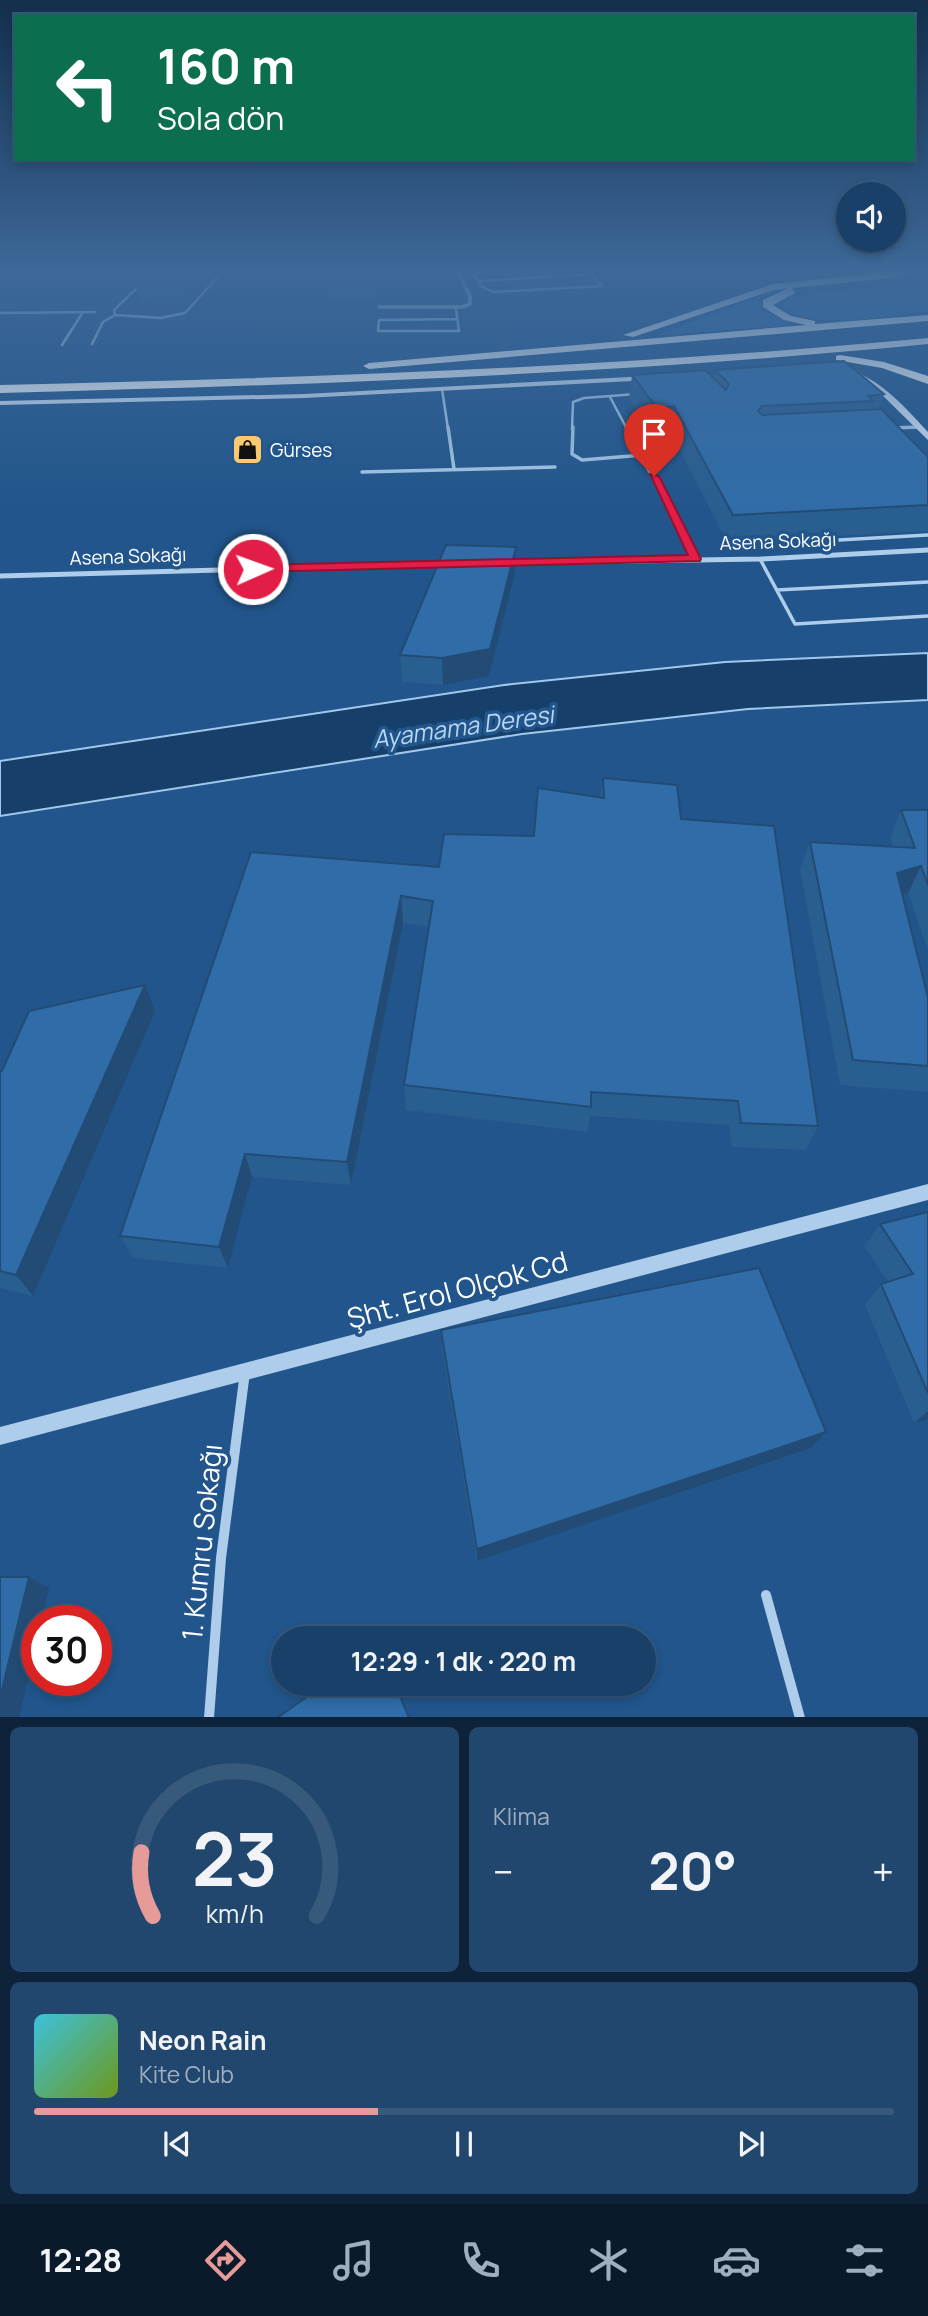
<!DOCTYPE html>
<html lang="tr">
<head>
<meta charset="utf-8">
<style>
  body { margin:0; font-family:Manrope,sans-serif; background:#22476e; color:#f1f3f6; height:100vh; display:flex; flex-direction:column; font-size:26px; white-space:nowrap }
  * { box-sizing:border-box; margin:0 }
  p { font-size:23px; color:#9fafc0 }
  .icon { flex:none; width:38px; height:38px; fill:none; stroke:currentColor; stroke-width:2; stroke-linecap:round; stroke-linejoin:round }
  .map { position:relative; height:1717px; overflow:hidden }
  .details { display:flex; flex-direction:column; gap:10px; padding:10px; background:#0e2339; flex:1 }
  .details>* { flex:none }
  .guide { position:absolute; left:14px; top:14px; width:901px; height:147px; border-radius:0px; box-shadow:0 4px 10px #0003,0 0 0 2px #37597c; background:#0b6e4f; color:#fff; overflow:hidden }
  .fabs { position:absolute; left:836px; top:182px; display:grid; gap:14px }
  .fabs a { display:grid; place-items:center; width:70px; height:70px; border-radius:50%; background:#194068; box-shadow:0 4px 10px #0003,0 0 0 2px #37597c; font-size:35px }
  .speed { position:absolute; left:21px; top:1605px; display:flex; gap:14px; font-size:35px; font-weight:700; text-align:center }
  .speed>* { display:grid; place-content:center; width:91px; height:91px; border-radius:50%; background:#194068; box-shadow:0 4px 10px #0003,0 0 0 2px #37597c; line-height:1 }
  .speed .limit { border:10px solid #d22; background:#fff; color:#111 }
  .pin { position:absolute; display:grid; place-items:center; width:60px; height:60px; color:#fff; margin:-72px -30px; border-radius:50% 50% 50% 0; rotate:-45deg; box-shadow:0 0 7px #0007 }
  .pin .icon { rotate:45deg }
  .me { position:absolute; width:77px; margin:-38px; rotate:88deg; stroke-linejoin:round; filter:drop-shadow(0 0 5px #0008) }
  .turn { display:flex; align-items:center; gap:24px; height:147px; padding:0 28px; font-size:32px }
  .turn .icon { width:91px; height:91px; stroke-width:2.5 }
  .turn b { display:block; font-size:49px; line-height:60px }
  .big { font-size:52px; font-weight:700; line-height:1.1 }
  .details .tile { flex:1; display:flex; flex-direction:column; justify-content:center; gap:10px; min-width:0; padding:0 24px; border-radius:10px; background:#22476e }
  .details .dial { align-items:center; gap:0 }
  .dial svg { height:182px; overflow:visible; fill:none; stroke:#37597c; stroke-width:7; stroke-linecap:round; text-anchor:middle }
  .dial text { fill:#f1f3f6; stroke:none }
  .song { display:flex; align-items:center; gap:21px }
  .cover { width:84px; height:84px; border-radius:10px; background:linear-gradient(135deg,hsl(190 70% 55%),hsl(80 70% 35%)) }
  .played { height:7px; border-radius:4px; background:linear-gradient(90deg,#e69b98 40%,#37597c 40%) }
  .keys { display:flex; justify-content:space-around; direction:ltr }
  .heat { display:flex; justify-content:space-between; align-items:center; font-size:38px; direction:ltr }
  .details .tiles { flex:1; display:grid; gap:10px; grid-template-columns:1fr 1fr }
  .tile:last-child { grid-column:span 2 }
  .trip { position:absolute; left:271px; top:1626px; width:385px; height:70px; border-radius:35px; background:#194068; box-shadow:0 4px 10px #0003,0 0 0 2px #37597c; font-weight:700; line-height:70px; text-align:center }
  .tab-bar { display:flex; height:112px; justify-content:space-around; align-items:center; background:#0a1a2a; color:#9fafc0 }
  .tab-bar .icon { width:49px; height:49px }
  .tab-bar .on { color:#e69b98 }
  .tab-bar b { font-size:32px; color:#f1f3f6 }
  .map>svg:first-child { display:block }
  .green { fill:#2a68a3 }
  .water { fill:#163f6a; stroke:#a1c8ec; stroke-width:2 }
  .lines { fill:none; stroke-linecap:round; stroke-linejoin:round }
  .service-far1 { stroke:#adcdeb; stroke-width:2.5 }
  .service { stroke:#adcdeb; stroke-width:3.5 }
  .minor-far2 { stroke:#adcdeb; stroke-width:3.5 }
  .minor-far1 { stroke:#adcdeb; stroke-width:5 }
  .minor { stroke:#adcdeb; stroke-width:10 }
  .tertiary { fill:#adcdeb; fill-rule:evenodd }
  .secondary { fill:#d9e8f9; fill-rule:evenodd }
  .motorway { fill:#fff; fill-rule:evenodd }
  .wall { fill:#295e90 }
  .shaded-wall { fill:#224c76 }
  .building { fill:#306da8; stroke:#224c76; stroke-width:2 }
  .route { fill:#e11d48; stroke:#92132f; stroke-width:2 }
  .labels { text-anchor:middle; dominant-baseline:central; stroke-width:7; stroke-linejoin:round; paint-order:stroke }
  .far-poi-label { font-size:19px; fill:#fff; stroke:#21558b; text-anchor:start }
  .far-street-label { font-size:19px; fill:#fff; stroke:#21558b }
  .water-label { font-size:24px; font-style:italic; fill:#b9d7f2; stroke:#21558b }
  .near-street-label { font-size:28px; fill:#fff; stroke:#21558b }
</style>
</head>
<body>
<div class="map">
<svg width="928" height="1718" viewBox="0 0 928 1718">
  <rect width="100%" height="100%" fill="#21558b"/>
  <!-- green -->
  <path class="green" d="M928,283v28c-37,4 -117,21 -146,-4l6,-9 9,-3z
    M767,293l-10,7 6,12 32,13 -137,10z"/>
  <!-- water -->
  <path class="water" d="M928,653v47l-180,9 -226,25 -522,82v-55l504,-76 221,-23z"/>
  <g class="lines">
    <!-- service-far1 -->
    <path class="service-far1" d="M471,270l10,16 12,6 109,-6
      M588,270l14,16
      M473,272l40,-2
      M479,281l113,-7
      M141,284l-27,26 1,5 46,3 24,-5 39,-43
      M456,309l3,22h-81l1,-11 78,-1
      M0,313l95,-1
      M92,344l11,-22 12,-7
      M62,345l21,-33
      M442,389l6,40
      M610,397l17,32
      M893,428l25,-1
      M572,429l1,-27 11,-4 52,-4"/>
    <!-- service -->
    <path class="service" d="M448,427l6,42
      M573,427l-1,27 10,6 61,-5
      M626,427l70,132
      M893,428l25,-1
      M362,472l193,-5
      M785,543l143,-8
      M760,559l35,65 133,-8
      M777,590l151,-8"/>
    <!-- minor-far2 -->
    <path class="minor-far2" d="M379,307h83l8,-3v-8l-13,-26"/>
    <!-- minor-far1 -->
    <path class="minor-far1" d="M506,563l254,-4 168,-9
      M0,576l445,-12"/>
    <!-- minor -->
    <path class="minor" d="M766,1595l34,123
      M209,1718l12,-160 24,-186"/>
    <!-- tertiary -->
    <path class="tertiary" d="M928,1184v16l-928,245v-18z"/>
    <!-- secondary -->
    <path class="secondary" d="M841,367c38,10 61,37 87,65v8l-53,-52 -23,-13 -14,-4v-4z
      M649,376h3v4l-348,18 -304,7v-4l304,-7z"/>
    <!-- motorway -->
    <path class="motorway" d="M902,270h18l-29,8 -99,10 3,5 -22,12 18,11 24,5v3l113,-9v6l-559,48 -6,-3 6,-3 437,-38 -22,-5 -21,-13v-7l26,-12 -15,2 -141,47 -10,-2 150,-51z
      M928,338v6c-309,30 -618,41 -928,49v-8c310,-7 619,-18 928,-47z
      M840,355l44,7 44,14v8l-46,-16 -46,-8v-4z"/>
  </g>
  <!-- wall -->
  <path class="wall" d="M219,270l-31,34 -48,-2 -4,-21z
    M328,270h129l1,19h-81v9l-49,1 -2,-19z
    M606,270h47l-44,2z
    M715,370l169,24 -5,15 49,48v74l-201,11 -57,-111 -16,2 -25,-34 3,-24 81,3z
    M515,573l-26,103 -46,9 -41,-3 -2,-27z
    M603,778l78,41 137,307 -12,24 -74,-3 -3,-22 -139,-9 -3,16 -181,-22 -2,-25 25,-158 -26,-4 -52,262 -99,-8 -24,91 -95,-10 -13,-22 131,-384 188,15 95,-31 66,-38z
    M901,810h27v141l-20,-58 -5,2 25,103v94l-88,-7 -40,-216 10,-27 83,4 -3,-8z
    M145,985l10,26 -122,285 -33,-8v-217h2z
    M928,1212v207l-14,4 -49,-118 16,-21 7,-2 -24,-36 16,-22z
    M441,1330l385,102 -15,16 -334,113 -35,-212z"/>
  <!-- shaded-wall -->
  <path class="shaded-wall" d="M197,270h22l-31,34 -4,-21z
    M516,547l-1,26 -26,103 -46,9 -1,-27z
    M921,866l-13,27 -23,7 12,-27z
    M401,896l2,27 -52,262 -4,-23z
    M145,985l10,26 -122,285 -17,-21z
    M245,1154l7,23 -24,91 -9,-21z
    M928,1411v8l-14,4z
    M826,1432l-15,16 -334,113v-12z
    M29,1577l20,11 -8,32h-4v21l-18,77h-19v-20z"/>
  <!-- building -->
  <path class="building" d="M147,270h50l-13,13 -48,-2z
    M328,270h129l-81,1v9h-50z
    M844,361l40,33 -16,2 5,5 -111,5 -4,5 4,4 119,-6 47,48v48l-195,10 -59,-109 -17,2 -25,-33 73,-5 21,20 3,-6 -14,-14z
    M446,545l70,2 -26,102 -48,9 -42,-3z
    M603,778l74,7 4,34 93,7 44,300 -77,-3 -3,-22 -147,-9v15l-187,-22 29,-184 -32,-5 -54,266 -102,-8 -26,93 -99,-11 131,-384 188,15 5,-33 90,2 4,-48 66,10z
    M901,810h27v75l-7,-19 -24,7 31,125v68l-75,-6 -43,-218 105,6z
    M145,985l-129,290 -16,-4v-200h2l27,-60z
    M928,1212v181l-47,-109 32,-10 -33,-50z
    M759,1268l67,164 -349,117 -36,-219z
    M0,1577h29l-29,121z
    M325,1684h70l14,34h-132z"/>
  <!-- sky -->
  <linearGradient id="sky" x2="0" y2="1"><stop stop-color="#122f4c"/><stop offset="0.53" stop-color="#3d6898"/><stop offset="1" stop-color="#3d6898" stop-opacity="0"/></linearGradient>
  <rect width="928" height="510" fill="url(#sky)"/>
  <!-- route -->
  <path class="route" d="M650,474l9,2 42,83 -1,2 -447,11 -6,-3 6,-4 435,-10z"/>
  <!-- icons -->
  <defs>
    <symbol id="shop-square" viewBox="-11 -11 22 22"><rect x="-9" y="-9" width="18" height="18" rx="4" fill="#f8c96f" stroke="#21558b"/><path d="M-5-2.5h2.3a2.7 3.5 0 0 1 5.4 0H5L5.5 6h-11ZM-1.5-2.5h3a1.5 2.3 0 0 0-3 0Z" fill="#111"/></symbol>
  </defs>
  <g fill-rule="evenodd">
    <use href="#shop-square" x="230" y="432" width="35" height="35"/>
  </g>
  <g class="labels">
    <!-- far-poi labels -->
    <g class="far-poi-label">
      <text x="270" y="450">Gürses</text>
    </g>
    <!-- far-street labels -->
    <g class="far-street-label">
      <text transform="translate(778 541) rotate(-2)">Asena Sokağı</text>
      <text transform="translate(128 556) rotate(-2)">Asena Sokağı</text>
    </g>
    <!-- water labels -->
    <g class="water-label">
      <text transform="translate(463 726) rotate(-8)">Ayamama Deresi</text>
    </g>
    <!-- near-street labels -->
    <g class="near-street-label">
      <text transform="translate(457 1289) rotate(-15)">Şht. Erol Olçok Cd</text>
      <text transform="translate(201 1542) rotate(-84)">1. Kumru Sokağı</text>
    </g>
  </g>
</svg>
<div class="fabs">
<a><svg class="icon" aria-label="sound" viewBox="0 0 24 24"><path d="M4 9h4l5-4v14l-5-4H4zM17 9q2 3 0 6"/></svg></a>
</div>
<div class="speed"><div class="limit">30</div></div>
<div class="pin" style="left:654px;top:476px;background:#d93025"><svg class="icon" aria-label="arrive" viewBox="0 0 24 24"><path d="M6 21V4h12l-3 4 3 4H6"/></svg></div>
<svg class="me" style="left:253px;top:569px" viewBox="-20 -20 40 40"><circle r="17" fill="#e11d48" stroke="#fff" stroke-width="3"/><path d="M0-11L8 9 0 5-8 9z" fill="#fff"/></svg>
<div class="trip">12:29 · 1 dk · 220 m</div>
<div class="guide">
<div class="turn"><svg class="icon" aria-label="left" viewBox="0 0 24 24"><path d="M17 20v-9H6M10 6l-5 5 5 5"/></svg><div><b>160 m</b>Sola dön</div></div>
</div>
</div>
<section class="details">
<div class="tiles">
<div class="tile dial"><svg viewBox="0 0 100 80">
<path d="M14 69A42 42 0 1 1 86 69"/>
<path d="M14 69A42 42 0 0 1 9 41" stroke="#e69b98"/>
<text x="50" y="56" font-size="32" font-weight="700">23</text>
<text x="50" y="72" font-size="11">km/h</text>
</svg></div>
<div class="tile"><p>Klima</p>
<div class="heat"><a>−</a><b class="big">20°</b><a>+</a></div>
</div>
<div class="tile">
<div class="song"><i class="cover"></i><div><b>Neon Rain</b><p>Kite Club</p></div></div>
<div class="played"></div>
<div class="keys"><svg class="icon" aria-label="previous" viewBox="0 0 24 24"><path d="M18 5L8 12l10 7zM5 5v14"/></svg><svg class="icon" aria-label="pause" viewBox="0 0 24 24"><path d="M8 5v14M16 5v14"/></svg><svg class="icon" aria-label="next" viewBox="0 0 24 24"><path d="M6 5l10 7-10 7zM19 5v14"/></svg></div>
</div>
</div>
</section>
<nav class="tab-bar">
<b>12:28</b>
<svg class="icon on" aria-label="directions" viewBox="0 0 24 24"><path d="M12 3l9 9-9 9-9-9zM9 14v-3h6M13 9l2 2-2 2"/></svg>
<svg class="icon" aria-label="music" viewBox="0 0 24 24"><path d="M9 18V5l10-2v13"/><circle cx="6" cy="18" r="3"/><circle cx="16" cy="16" r="3"/></svg>
<svg class="icon" aria-label="phone" viewBox="0 0 24 24"><path d="M5 4h4l2 5-3 2q2 4 5 5l2-3 5 2v4C11 20 4 13 5 4z"/></svg>
<svg class="icon" aria-label="climate" viewBox="0 0 24 24"><path d="M12 3v18M4 7l16 10M4 17L20 7"/></svg>
<svg class="icon" aria-label="car" viewBox="0 0 24 24"><path d="M5 17H2v-5l4-1 3-4h7l3 4 3 1v5h-3M9 17h6M6 11h13"/><circle cx="7" cy="17" r="2"/><circle cx="17" cy="17" r="2"/></svg>
<svg class="icon" aria-label="filters" viewBox="0 0 24 24"><path d="M4 7h16M4 17h16"/><circle cx="9" cy="7" r="2"/><circle cx="15" cy="17" r="2"/></svg>
</nav>
</body>
</html>
